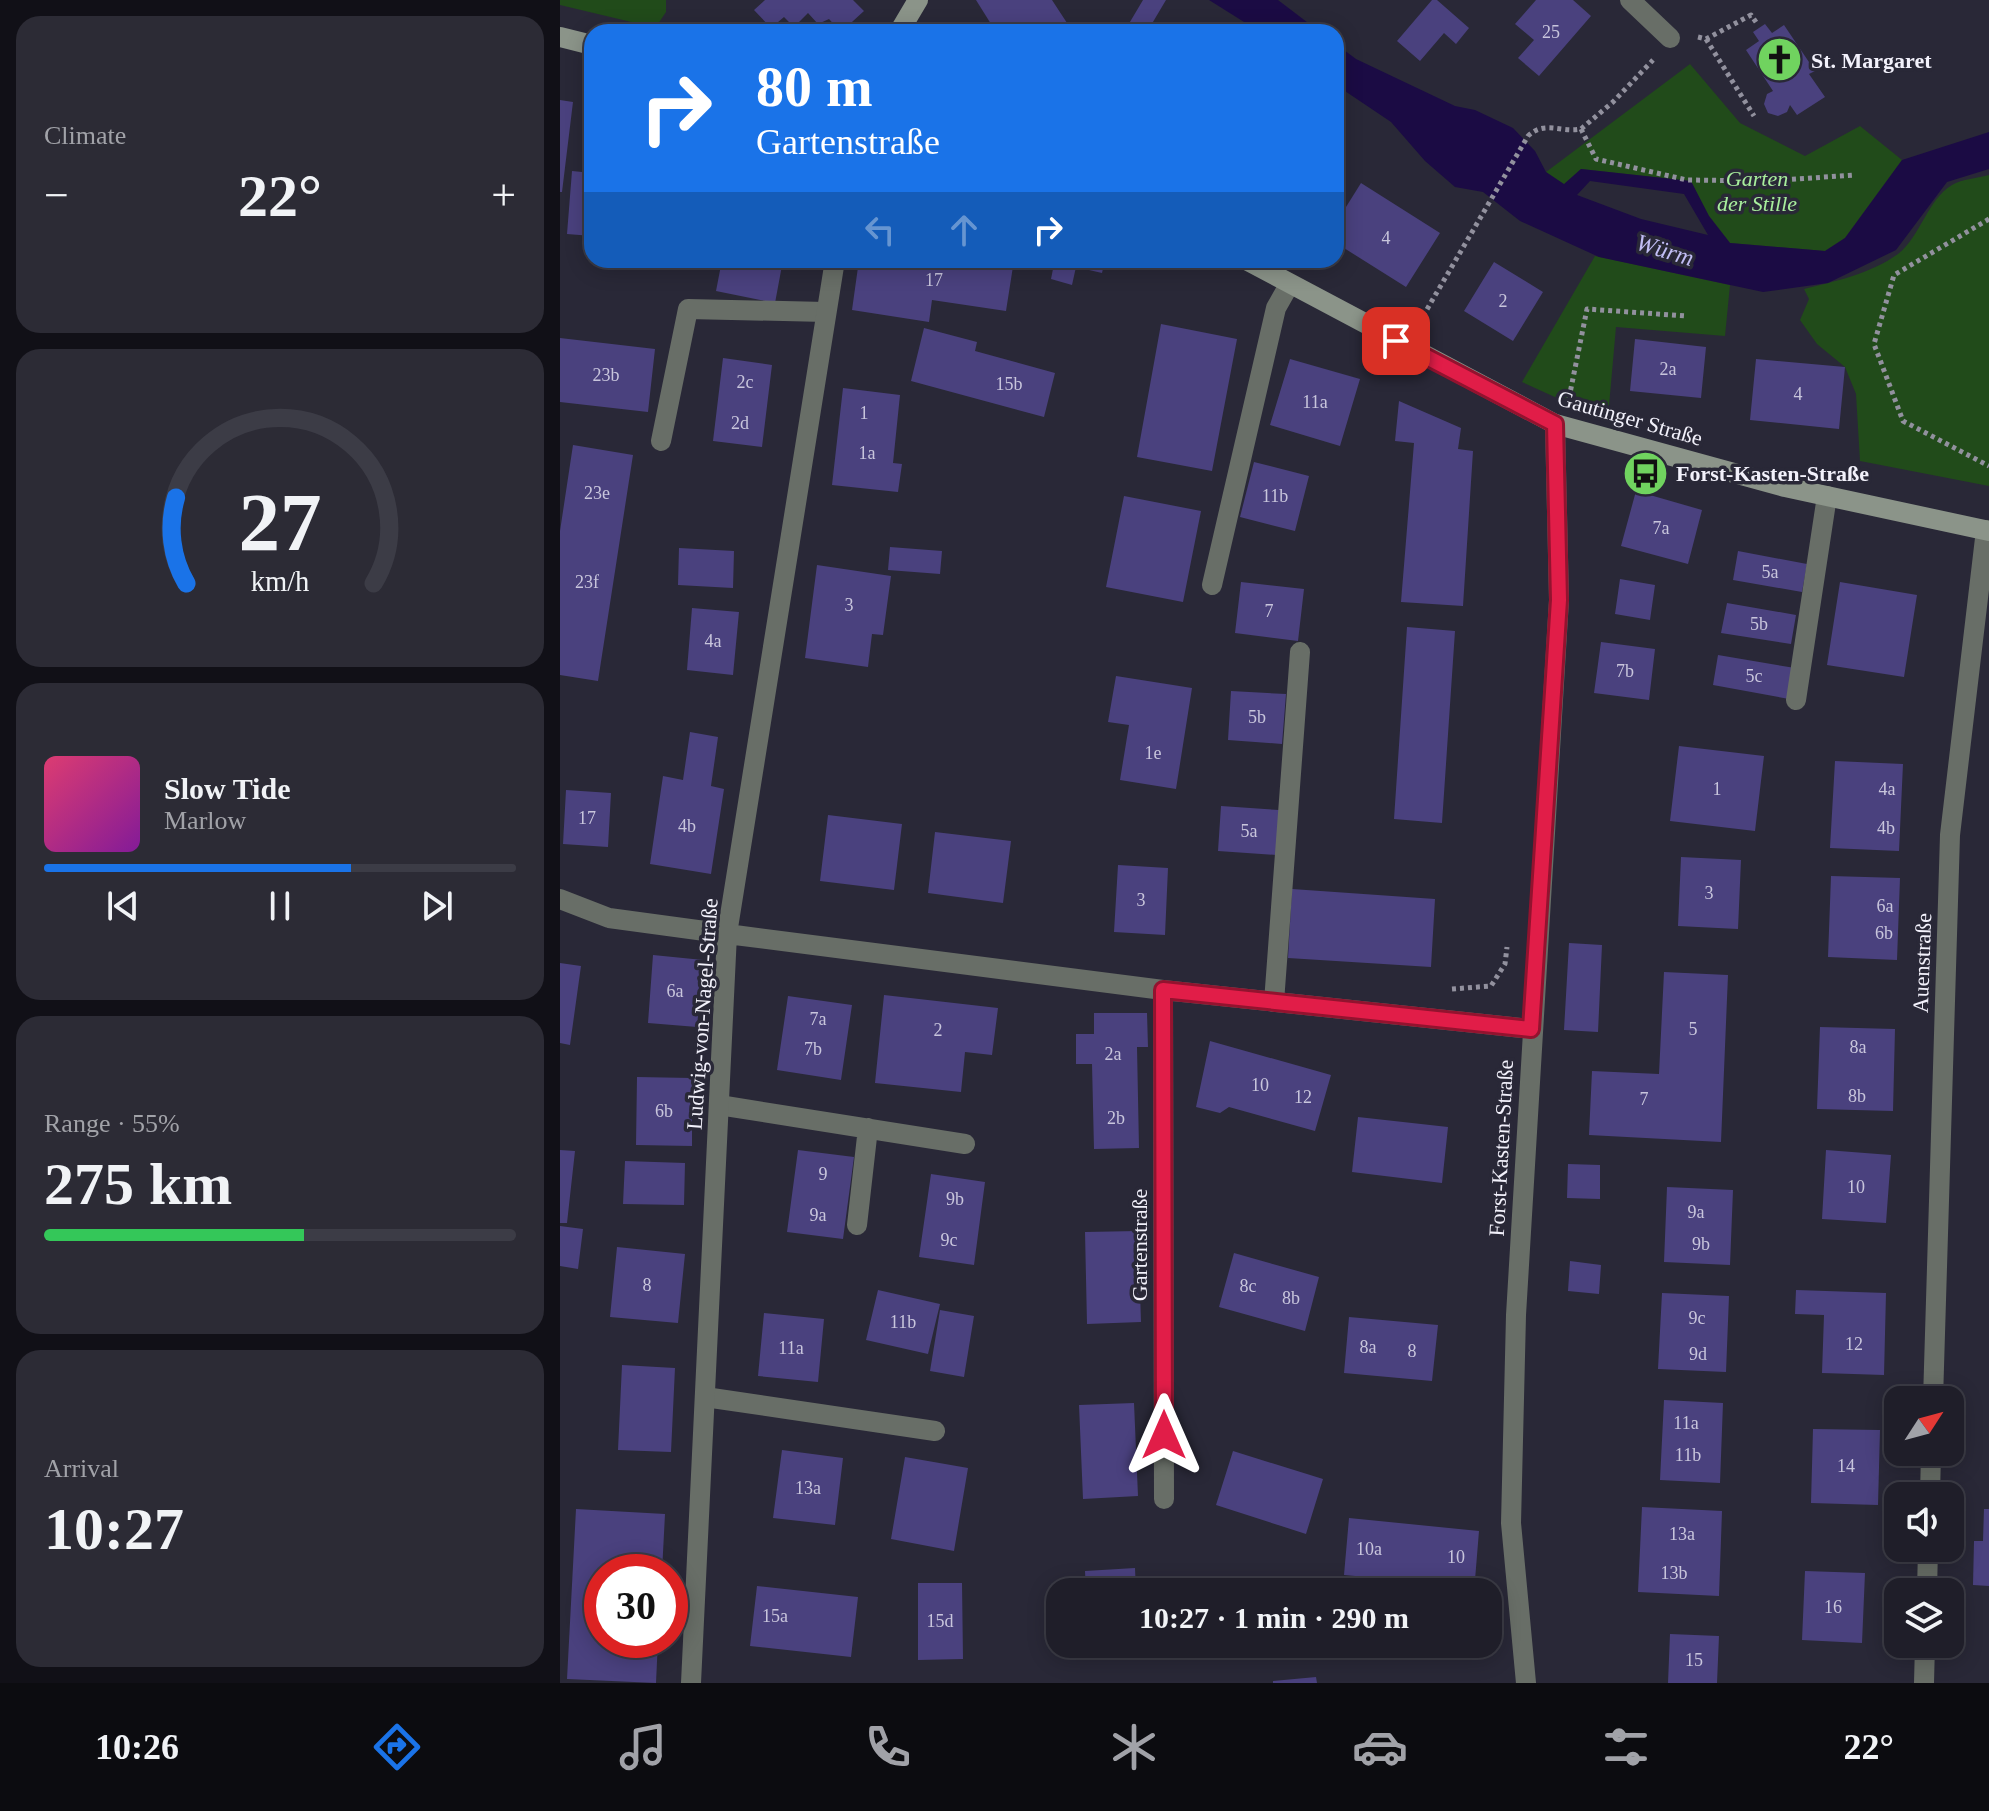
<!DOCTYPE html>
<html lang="en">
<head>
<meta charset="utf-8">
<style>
  body { margin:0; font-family:Georgia,serif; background:#2c2b35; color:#f1f3f6; height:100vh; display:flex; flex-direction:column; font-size:30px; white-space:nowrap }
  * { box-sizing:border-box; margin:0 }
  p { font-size:26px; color:#a1a2a8 }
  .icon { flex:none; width:44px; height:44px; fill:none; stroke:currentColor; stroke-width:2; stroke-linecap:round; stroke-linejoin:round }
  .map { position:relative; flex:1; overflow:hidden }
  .side { display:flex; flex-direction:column; gap:16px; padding:16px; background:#111017; width:560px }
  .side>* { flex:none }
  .top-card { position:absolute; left:24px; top:24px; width:760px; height:244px; border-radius:24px; box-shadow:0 4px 20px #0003,0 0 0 2px #3c3c46; background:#1a73e8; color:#fff; overflow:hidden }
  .needle { width:52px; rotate:54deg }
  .buttons { position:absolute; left:1324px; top:1386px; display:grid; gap:16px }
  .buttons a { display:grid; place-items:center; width:80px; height:80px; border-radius:16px; background:#1f1e29; box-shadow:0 4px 20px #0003,0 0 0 2px #3c3c46; font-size:40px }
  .speed { position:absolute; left:24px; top:1554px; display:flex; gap:16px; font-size:40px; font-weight:700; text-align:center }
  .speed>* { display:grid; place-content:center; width:104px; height:104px; border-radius:50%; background:#1f1e29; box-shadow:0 4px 20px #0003,0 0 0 2px #3c3c46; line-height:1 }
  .speed .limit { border:12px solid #d22; background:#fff; color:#111 }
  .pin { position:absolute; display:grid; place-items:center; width:68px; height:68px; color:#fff; margin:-34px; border-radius:16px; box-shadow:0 4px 12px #0006 }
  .me { position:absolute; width:88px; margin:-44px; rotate:0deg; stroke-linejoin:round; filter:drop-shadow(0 0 6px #0008) }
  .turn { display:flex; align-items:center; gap:28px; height:168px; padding:0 40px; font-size:36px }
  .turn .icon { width:104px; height:104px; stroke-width:2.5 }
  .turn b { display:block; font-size:56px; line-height:68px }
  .lanes { display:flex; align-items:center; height:76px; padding:0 40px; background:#0003; justify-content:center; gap:40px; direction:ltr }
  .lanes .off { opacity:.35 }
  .big { font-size:60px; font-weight:700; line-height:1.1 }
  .side .card { flex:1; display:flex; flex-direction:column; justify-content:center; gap:12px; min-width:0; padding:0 28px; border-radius:24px; background:#2c2b35 }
  .side .dial { align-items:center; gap:0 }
  .dial svg { height:208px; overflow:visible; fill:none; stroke:#3c3c46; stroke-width:7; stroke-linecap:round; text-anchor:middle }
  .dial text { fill:#f1f3f6; stroke:none }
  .song { display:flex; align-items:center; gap:24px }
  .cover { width:96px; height:96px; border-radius:12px; background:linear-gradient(135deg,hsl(340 70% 55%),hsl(290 70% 35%)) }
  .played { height:8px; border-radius:4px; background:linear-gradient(90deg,#1a73e8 65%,#3c3c46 65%) }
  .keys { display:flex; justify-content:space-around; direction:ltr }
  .heat { display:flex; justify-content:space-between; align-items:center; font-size:44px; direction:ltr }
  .charge { height:12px; border-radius:6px; background:linear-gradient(90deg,#34c759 55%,#3c3c46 0) }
  .trip { position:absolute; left:486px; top:1578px; width:456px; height:80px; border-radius:24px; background:#1f1e29; box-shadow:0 4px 20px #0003,0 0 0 2px #3c3c46; font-weight:700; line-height:80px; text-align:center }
  .menu { display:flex; height:128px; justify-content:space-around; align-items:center; background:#0c0c10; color:#a1a2a8 }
  .menu .icon { width:56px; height:56px }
  .menu .on { color:#1a73e8 }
  .menu b { font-size:36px; color:#f1f3f6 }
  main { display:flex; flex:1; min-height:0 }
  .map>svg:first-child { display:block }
  .green { fill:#214b1a }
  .water { fill:#1b0b44; fill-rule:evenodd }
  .building { fill:#4a417e }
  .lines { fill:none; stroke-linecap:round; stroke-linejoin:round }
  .path { stroke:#92919e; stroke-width:5; stroke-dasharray:4 4; stroke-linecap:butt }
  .lane { stroke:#686e67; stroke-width:20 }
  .street { stroke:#686e67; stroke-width:20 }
  .secondary { stroke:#8b9489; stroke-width:20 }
  .route-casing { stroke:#92132f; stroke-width:20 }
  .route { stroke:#e11d48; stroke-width:14 }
  .labels { text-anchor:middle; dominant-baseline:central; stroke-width:7; stroke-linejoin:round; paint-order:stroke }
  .number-label { font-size:18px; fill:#c8c5dc }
  .poi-label { font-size:22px; font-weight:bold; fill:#f2f1fb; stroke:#292837; text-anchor:start }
  .park-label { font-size:22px; font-style:italic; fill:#a8ee9d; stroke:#292837 }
  .street-label { font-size:22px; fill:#f2f1fb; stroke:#292837 }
  .water-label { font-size:24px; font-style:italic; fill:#c1bdf4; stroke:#292837 }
</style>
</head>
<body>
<main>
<section class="side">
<div class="card"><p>Climate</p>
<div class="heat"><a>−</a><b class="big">22°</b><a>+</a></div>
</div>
<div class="card dial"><svg viewBox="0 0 100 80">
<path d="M14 69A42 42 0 1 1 86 69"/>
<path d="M14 69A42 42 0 0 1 10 36" stroke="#1a73e8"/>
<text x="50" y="56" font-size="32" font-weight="700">27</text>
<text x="50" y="72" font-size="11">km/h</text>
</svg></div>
<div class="card">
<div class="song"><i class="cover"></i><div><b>Slow Tide</b><p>Marlow</p></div></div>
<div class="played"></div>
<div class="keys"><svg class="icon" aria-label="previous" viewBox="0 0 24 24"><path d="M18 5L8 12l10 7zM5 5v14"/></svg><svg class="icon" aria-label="pause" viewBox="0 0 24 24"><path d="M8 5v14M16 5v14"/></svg><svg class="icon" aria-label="next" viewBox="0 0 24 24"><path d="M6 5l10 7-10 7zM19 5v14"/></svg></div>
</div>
<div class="card"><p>Range · 55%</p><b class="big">275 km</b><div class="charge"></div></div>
<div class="card"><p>Arrival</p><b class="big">10:27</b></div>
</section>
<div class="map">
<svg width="1429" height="1683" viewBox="0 0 1429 1683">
  <rect width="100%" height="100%" fill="#292837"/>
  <!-- green -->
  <path class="green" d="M0,0h106v12l-8,12 -14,1 -84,-20z
    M1130,64l50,59 65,33 55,-30 42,34 -57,78 -20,13 -95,-8 -21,-27 -19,-35 -109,-12 -17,16 -18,-13z
    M1429,175v311l-129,-25 -4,-67 -11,-27 -28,-23 -17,-24 9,-21 -5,-10c32,-8 66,-15 94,-35 23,-18 29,-54 54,-69 10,-6 26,-7 37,-10z
    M1035,256l135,29 -5,51 -109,-9 -8,90 -40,-14 -46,-21z"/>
  <!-- water -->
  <path class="water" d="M649,0h69l42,32h-60z
    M776,44l20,15 99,47 20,4 38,18 22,23 11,21 18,12 17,-15 110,12 18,35 21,27 95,8 20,-13 57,-78 87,-28v37l-42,13 -51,68 -68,33 -65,9 -164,-35 -79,-36 -37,-29 -28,-5 -30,-26 -34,-39 -55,-37zM1030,181l94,13 24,41 -67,-16 -64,-24z"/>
  <!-- building -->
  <path class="building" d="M205,0h88l11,11 -23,21 -12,-13 -11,5 -10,-11 -14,14 -10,-10 -13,11 -17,-18z
    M416,0h76l17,26 -9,6h-64z
    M583,0h23l-19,32h-23z
    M872,0h5l32,28 -13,16 -12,-11 -24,28 -23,-20z
    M976,0h37l18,16 -52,60 -21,-18 16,-18 -19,-16z
    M1205,24l7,9 12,-8 31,46 -6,3 16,23 -28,18 -7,-10 -3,7 -9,4 -10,-3 -4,-9 3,-10 6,-3 -27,-41 13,-9 -6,-9z
    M0,100l13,2 -11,90h-2z
    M12,171l20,2v63l-25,-2z
    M801,183l79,50 -34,54 -70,-44v-20z
    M162,260h61l-8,43 -59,-12z
    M299,260h155l-8,51 -74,-11 -3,22 -77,-12z
    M476,260h69l-3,13 -26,-6 -4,18 -21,-6 2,-10 -19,-4z
    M934,262l49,30 -30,49 -49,-30z
    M601,324l76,15 -25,132 -75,-14z
    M364,328l53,14 -2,9 80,22 -11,44 -133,-36z
    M0,338l95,11 -7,63 -88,-10z
    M1075,339l71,8 -5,51 -71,-7z
    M163,358l49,7 -10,82 -49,-6z
    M730,359l70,20 -20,67 -70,-21z
    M1196,359l89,8 -6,62 -89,-9z
    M283,388l57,7 -7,68 9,1 -4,28 -66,-7z
    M839,401l62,27 -3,21 15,2 -10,155 -62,-4 13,-159 -19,-2z
    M13,445l60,10 -35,226 -38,-6v-144z
    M694,462l55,14 -14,55 -55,-14z
    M1076,491l66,19 -14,54 -67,-18z
    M564,496l77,15 -18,91 -77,-15z
    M330,547l52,4 -2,23 -52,-4z
    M119,548l55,3 -1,37 -55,-3z
    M1178,551l69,13 -5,28 -69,-12z
    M257,565l74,11 -8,59 -11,-1 -4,33 -63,-9z
    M1060,579l35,6 -5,35 -35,-6z
    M681,582l63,7 -6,52 -63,-8z
    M1280,582l77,13 -13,82 -77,-12z
    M1167,603l69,12 -5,29 -70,-11z
    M132,608l47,4 -6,63 -46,-5z
    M847,627l48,4 -13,192 -48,-4z
    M1041,642l54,7 -6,51 -55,-7z
    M1158,655l77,13 -6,31 -76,-14z
    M556,676l76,12 -16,101 -56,-9 9,-55 -21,-3z
    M671,691l55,3 -4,50 -54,-4z
    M130,732l28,5 -7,49 13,3 -13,85 -61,-10 13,-88 20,4z
    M1119,746l85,10 -9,75 -85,-10z
    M1275,761l68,3 -4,87 -69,-3z
    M6,790l45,3 -3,54 -45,-3z
    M661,806l58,4 -2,45 -59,-4z
    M268,815l74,9 -8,66 -74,-9z
    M375,832l76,9 -8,62 -75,-10z
    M1121,857l60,3 -3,69 -60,-3z
    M558,865l50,3 -3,67 -51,-3z
    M1271,876l69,2 -3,82 -69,-3z
    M732,889l143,10 -4,68 -143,-9z
    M1009,943l33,2 -4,87 -34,-2z
    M93,955l50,5 -6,67 -49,-4z
    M0,963l21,3 -11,79 -10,-2z
    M1104,972l64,3 -7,167 -132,-7 3,-64 67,3z
    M324,995l114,13 -6,47 -27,-3 -4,40 -86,-9z
    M228,996l64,9 -11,75 -64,-10z
    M534,1013h53l1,34h-11l2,101 -45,1 -2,-85h-16v-30h18z
    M1260,1027l75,2 -2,82 -76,-2z
    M650,1041l121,34 -16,56 -86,-24 -9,6 -24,-6z
    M77,1077l55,1v68l-56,-1z
    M798,1117l90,10 -6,56 -90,-11z
    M0,1150l15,1 -8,72h-7z
    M238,1150l56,7 -11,82 -56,-7z
    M1266,1150l65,5 -5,68 -64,-4z
    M65,1161l60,2 -1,42 -61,-1z
    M1008,1164l32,1v34l-33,-1z
    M371,1174l54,8 -11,83 -55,-8z
    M1107,1187l66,3 -3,75 -66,-3z
    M0,1226l23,3 -5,40 -18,-3z
    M578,1231l3,91 -54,2 -2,-92z
    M57,1247l68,7 -7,69 -68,-6z
    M674,1253l85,24 -14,54 -86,-24z
    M1010,1261l31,4 -2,29 -31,-3z
    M318,1290l62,14 -12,50 -62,-14z
    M1236,1290l90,3 -2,82 -62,-2 2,-58 -29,-1z
    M1102,1293l67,3 -3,76 -68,-3z
    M380,1310l34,6 -10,61 -34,-6z
    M204,1313l60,6 -6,63 -60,-6z
    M789,1317l89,8 -6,56 -88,-8z
    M62,1365l53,3 -4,84 -53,-2z
    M1104,1400l59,3 -3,80 -60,-3z
    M574,1403l4,93 -55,3 -4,-94z
    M1253,1429l67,1 -2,75 -67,-2z
    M222,1450l61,8 -8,67 -62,-7z
    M673,1451l90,28 -17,55 -90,-29z
    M345,1457l63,11 -14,83 -63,-12z
    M1082,1507l80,4 -3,85 -81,-4z
    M16,1509l89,5 -3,58h-60v68h56l-2,43 -89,-4z
    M1424,1509h5v77l-16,-1 1,-44h9z
    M789,1518l130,13 -5,61h-42l1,-9 -89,-8z
    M575,1568l1,24h-50l-1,-21z
    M1245,1571l60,2 -3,70 -60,-3z
    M358,1583h44l1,76 -45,1z
    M197,1586l101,11 -7,60 -101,-11z
    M1110,1634l49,2 -2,47h-49z
    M530,1644h49v4l-49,3z
    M756,1677l1,6h-44v-2z"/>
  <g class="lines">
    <!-- path -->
    <path class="path" d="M1138,37l8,2 45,-24 7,10
      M1146,39l48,77
      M1021,129l15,30 91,21 80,1 88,-6
      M1429,219l-95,56 -20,69 29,77 86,45
      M859,323l109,-187c17,-16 32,-3 53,-7l32,-27 40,-42
      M1009,398l18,-89 99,7
      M892,989l39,-3 14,-22 2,-17"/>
    <!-- lane -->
    <path class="lane" d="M1070,0l40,38
      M101,441l27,-132 138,3
      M652,585l64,-277 13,-23
      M1236,700l31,-204
      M714,1002l26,-350
      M159,1105l246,39
      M297,1225l11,-97
      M145,1397l230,34"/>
    <!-- street -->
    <path class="street" d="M0,899l49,19 118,16 436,56 368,39
      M603,990l1,509
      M1373,1400l17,-565 36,-305
      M1370,1496l1,-44
      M1367,1592l1,-44
      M131,1683l36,-749 108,-674
      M966,1683l-15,-160 5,-208 43,-715 -4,-176
      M1364,1683l1,-39"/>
    <!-- secondary -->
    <path class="secondary" d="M339,32l19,-32
      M0,37l32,8
      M686,260l309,164 230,63 204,44"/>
  </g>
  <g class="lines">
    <defs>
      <path id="route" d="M604,1435l-1,-445 368,39 28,-429 -4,-176 -159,-83"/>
    </defs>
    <!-- route casing -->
    <use href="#route" class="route-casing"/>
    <!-- route -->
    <use href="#route" class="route"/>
  </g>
  <!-- icons -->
  <defs>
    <symbol id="church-disc" viewBox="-11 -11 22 22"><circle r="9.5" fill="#70d35f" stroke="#292837"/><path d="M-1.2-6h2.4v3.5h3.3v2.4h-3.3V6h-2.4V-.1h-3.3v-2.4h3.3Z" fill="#111"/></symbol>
    <symbol id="bus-disc" viewBox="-11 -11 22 22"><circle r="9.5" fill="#70d35f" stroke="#292837"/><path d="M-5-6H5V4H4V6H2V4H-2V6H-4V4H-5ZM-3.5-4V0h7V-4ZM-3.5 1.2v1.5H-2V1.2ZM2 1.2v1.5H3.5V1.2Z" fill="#111"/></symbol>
  </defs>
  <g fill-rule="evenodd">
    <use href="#church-disc" x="1194" y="34" width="51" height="51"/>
    <use href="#bus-disc" x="1060" y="448" width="51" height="51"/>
  </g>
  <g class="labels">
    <!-- number labels -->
    <g class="number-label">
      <text x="991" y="32">25</text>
      <text x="826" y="238">4</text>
      <text x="374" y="280">17</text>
      <text x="943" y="301">2</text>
      <text x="1108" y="369">2a</text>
      <text x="46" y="375">23b</text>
      <text x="185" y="382">2c</text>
      <text x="449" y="384">15b</text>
      <text x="1238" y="394">4</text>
      <text x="755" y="402">11a</text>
      <text x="304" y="413">1</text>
      <text x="180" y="423">2d</text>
      <text x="307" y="453">1a</text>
      <text x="37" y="493">23e</text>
      <text x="715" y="496">11b</text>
      <text x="1101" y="528">7a</text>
      <text x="1210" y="572">5a</text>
      <text x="27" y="582">23f</text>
      <text x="289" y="605">3</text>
      <text x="709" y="611">7</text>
      <text x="1199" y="624">5b</text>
      <text x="153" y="641">4a</text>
      <text x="1065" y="671">7b</text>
      <text x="1194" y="676">5c</text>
      <text x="697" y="717">5b</text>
      <text x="593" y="753">1e</text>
      <text x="1157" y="789">1</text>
      <text x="1327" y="789">4a</text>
      <text x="27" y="818">17</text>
      <text x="127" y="826">4b</text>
      <text x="1326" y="828">4b</text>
      <text x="689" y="831">5a</text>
      <text x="1149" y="893">3</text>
      <text x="581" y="900">3</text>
      <text x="1325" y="906">6a</text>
      <text x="1324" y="933">6b</text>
      <text x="115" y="991">6a</text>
      <text x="258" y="1019">7a</text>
      <text x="1133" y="1029">5</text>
      <text x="378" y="1030">2</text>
      <text x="1298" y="1047">8a</text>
      <text x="253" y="1049">7b</text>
      <text x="553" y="1054">2a</text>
      <text x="700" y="1085">10</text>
      <text x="1297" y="1096">8b</text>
      <text x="743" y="1097">12</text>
      <text x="1084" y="1099">7</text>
      <text x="104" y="1111">6b</text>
      <text x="556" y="1118">2b</text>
      <text x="263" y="1174">9</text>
      <text x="1296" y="1187">10</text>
      <text x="395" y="1199">9b</text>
      <text x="1136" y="1212">9a</text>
      <text x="258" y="1215">9a</text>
      <text x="389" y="1240">9c</text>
      <text x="1141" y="1244">9b</text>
      <text x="87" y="1285">8</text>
      <text x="688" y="1286">8c</text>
      <text x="731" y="1298">8b</text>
      <text x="1137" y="1318">9c</text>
      <text x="343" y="1322">11b</text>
      <text x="1294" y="1344">12</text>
      <text x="808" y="1347">8a</text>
      <text x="231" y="1348">11a</text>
      <text x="852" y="1351">8</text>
      <text x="1138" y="1354">9d</text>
      <text x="1126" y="1423">11a</text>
      <text x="1128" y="1455">11b</text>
      <text x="1286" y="1466">14</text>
      <text x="248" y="1488">13a</text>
      <text x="1122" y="1534">13a</text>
      <text x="809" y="1549">10a</text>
      <text x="896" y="1557">10</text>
      <text x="1114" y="1573">13b</text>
      <text x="1273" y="1607">16</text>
      <text x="215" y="1616">15a</text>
      <text x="380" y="1621">15d</text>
      <text x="1134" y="1660">15</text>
    </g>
    <!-- poi labels -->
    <g class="poi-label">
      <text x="1251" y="60">St. Margaret</text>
      <text x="1116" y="473">Forst-Kasten-Straße</text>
    </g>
    <!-- park labels -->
    <g class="park-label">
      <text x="1197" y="178">Garten<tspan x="1197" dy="25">der Stille</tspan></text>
    </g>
    <!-- street labels -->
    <g class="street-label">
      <text transform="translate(1070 418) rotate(16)">Gautinger Straße</text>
      <text transform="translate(1362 963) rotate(-88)">Auenstraße</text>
      <text transform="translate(142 1014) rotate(-86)">Ludwig-von-Nagel-Straße</text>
      <text transform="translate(941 1148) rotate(-87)">Forst-Kasten-Straße</text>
      <text transform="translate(579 1245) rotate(-90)">Gartenstraße</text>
    </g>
    <!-- water labels -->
    <g class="water-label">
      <text transform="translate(1105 250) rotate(17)">Würm</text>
    </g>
  </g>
</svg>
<div class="buttons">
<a><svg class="needle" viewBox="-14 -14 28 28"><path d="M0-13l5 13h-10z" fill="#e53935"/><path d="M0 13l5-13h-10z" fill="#a1a2a8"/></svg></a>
<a><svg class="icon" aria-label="sound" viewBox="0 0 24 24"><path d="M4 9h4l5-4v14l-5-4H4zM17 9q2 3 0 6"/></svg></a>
<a><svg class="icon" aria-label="layers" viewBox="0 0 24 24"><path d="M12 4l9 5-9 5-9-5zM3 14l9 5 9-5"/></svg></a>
</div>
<div class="speed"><div class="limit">30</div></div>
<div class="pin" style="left:836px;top:341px;background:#d93025"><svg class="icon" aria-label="arrive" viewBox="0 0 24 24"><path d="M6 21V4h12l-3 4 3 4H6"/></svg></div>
<svg class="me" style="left:604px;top:1435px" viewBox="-20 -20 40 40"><path d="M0-17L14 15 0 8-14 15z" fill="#e11d48" stroke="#fff" stroke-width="4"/></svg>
<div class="trip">10:27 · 1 min · 290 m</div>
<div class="top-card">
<div class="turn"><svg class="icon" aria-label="right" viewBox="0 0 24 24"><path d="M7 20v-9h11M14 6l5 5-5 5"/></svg><div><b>80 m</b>Gartenstraße</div></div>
<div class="lanes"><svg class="icon off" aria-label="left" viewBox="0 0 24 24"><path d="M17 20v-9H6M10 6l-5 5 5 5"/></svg><svg class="icon off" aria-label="ahead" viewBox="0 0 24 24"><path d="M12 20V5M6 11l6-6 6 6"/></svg><svg class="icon" aria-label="right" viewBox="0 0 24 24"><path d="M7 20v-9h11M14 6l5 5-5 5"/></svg></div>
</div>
</div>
</main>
<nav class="menu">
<b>10:26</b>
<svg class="icon on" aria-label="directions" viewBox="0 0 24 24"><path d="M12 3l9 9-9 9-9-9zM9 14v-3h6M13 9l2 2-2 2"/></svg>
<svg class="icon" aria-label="music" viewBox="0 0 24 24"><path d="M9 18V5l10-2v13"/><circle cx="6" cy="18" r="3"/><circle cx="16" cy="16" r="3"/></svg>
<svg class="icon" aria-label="phone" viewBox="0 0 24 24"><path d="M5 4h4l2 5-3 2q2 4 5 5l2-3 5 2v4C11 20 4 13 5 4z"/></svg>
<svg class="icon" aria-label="climate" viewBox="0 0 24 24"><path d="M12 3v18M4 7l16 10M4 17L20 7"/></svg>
<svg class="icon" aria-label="car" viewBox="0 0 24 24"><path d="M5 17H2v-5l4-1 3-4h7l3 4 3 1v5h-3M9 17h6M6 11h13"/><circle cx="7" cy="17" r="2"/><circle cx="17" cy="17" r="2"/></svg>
<svg class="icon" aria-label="filters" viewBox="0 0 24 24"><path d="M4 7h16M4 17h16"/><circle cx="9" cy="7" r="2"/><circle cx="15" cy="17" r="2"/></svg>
<b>22°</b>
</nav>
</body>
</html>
